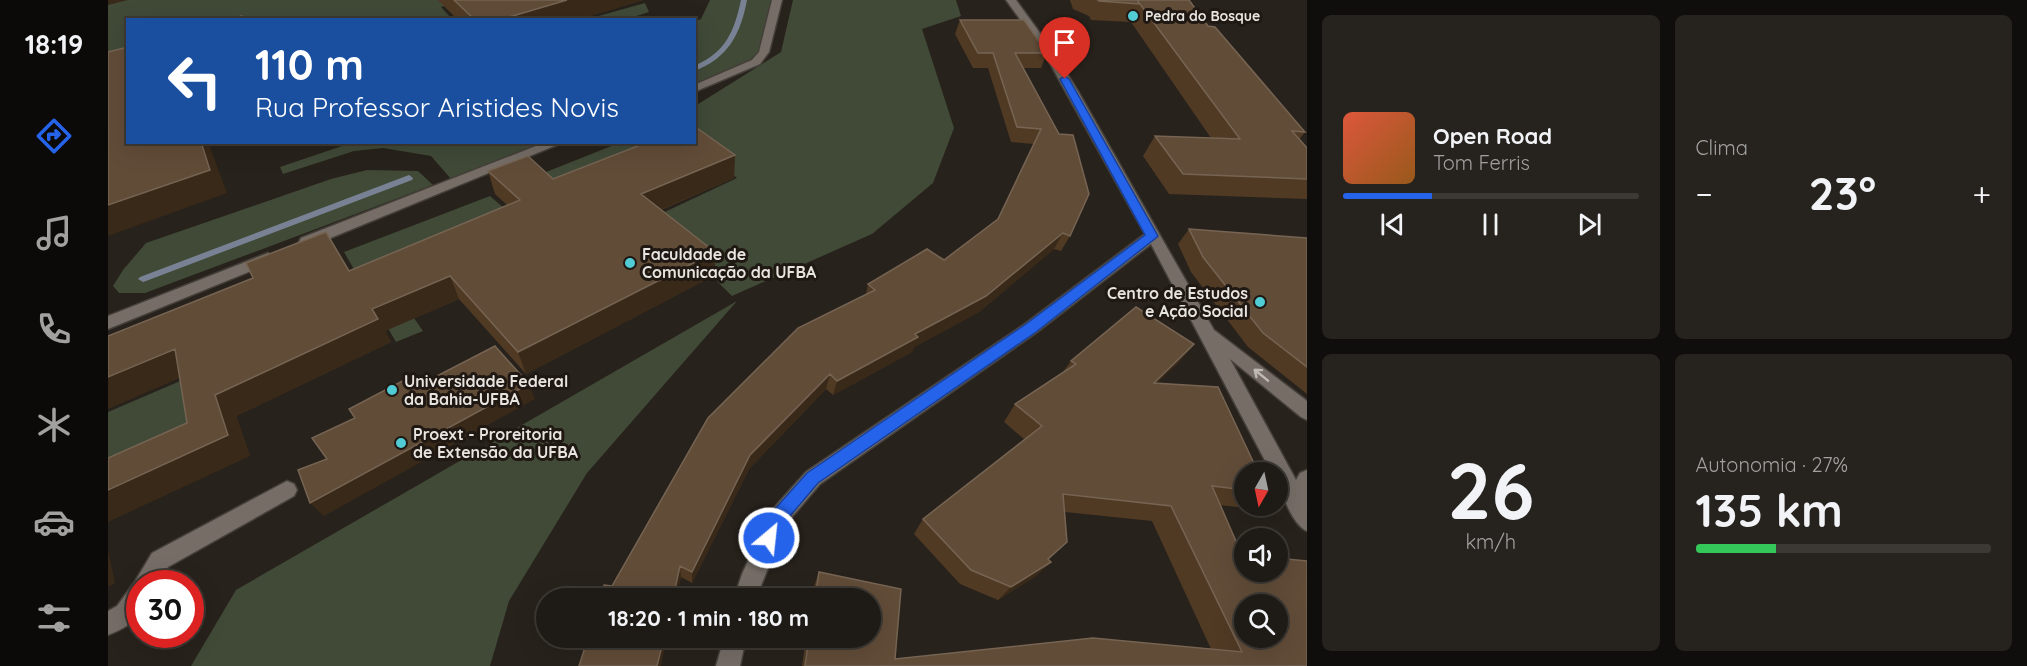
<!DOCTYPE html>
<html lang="pt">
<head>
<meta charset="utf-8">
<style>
  body { margin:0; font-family:Quicksand,sans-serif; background:#26231e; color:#f1f3f6; height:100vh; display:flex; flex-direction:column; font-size:22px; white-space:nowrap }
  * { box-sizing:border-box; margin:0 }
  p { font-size:20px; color:#a1a1a0 }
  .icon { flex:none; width:33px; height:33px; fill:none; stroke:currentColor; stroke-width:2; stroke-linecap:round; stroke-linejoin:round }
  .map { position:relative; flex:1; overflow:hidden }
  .sheet { display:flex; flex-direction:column; gap:15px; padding:15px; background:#100e0c; width:720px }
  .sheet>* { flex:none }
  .hud { position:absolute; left:18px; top:18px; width:570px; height:126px; border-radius:0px; box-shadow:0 6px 24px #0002,0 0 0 2px #3c3834; background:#1a4fa0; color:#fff; overflow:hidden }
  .needle { width:39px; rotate:189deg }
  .controls { position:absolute; left:1126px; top:462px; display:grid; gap:12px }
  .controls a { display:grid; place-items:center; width:54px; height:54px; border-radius:50%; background:#1e1a15; box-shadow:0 6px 24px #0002,0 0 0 2px #3c3834; font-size:30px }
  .speed { position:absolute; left:18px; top:570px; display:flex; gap:12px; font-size:30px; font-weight:700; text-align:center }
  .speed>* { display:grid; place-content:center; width:78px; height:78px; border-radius:50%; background:#1e1a15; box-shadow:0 6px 24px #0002,0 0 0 2px #3c3834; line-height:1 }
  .speed .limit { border:9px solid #d22; background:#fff; color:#111 }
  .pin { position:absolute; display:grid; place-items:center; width:51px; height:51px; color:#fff; margin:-62px -26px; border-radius:50% 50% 50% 0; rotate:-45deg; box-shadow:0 0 6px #0007 }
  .pin .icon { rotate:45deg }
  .me { position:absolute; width:66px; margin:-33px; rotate:28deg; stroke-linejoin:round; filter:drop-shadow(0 0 4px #0008) }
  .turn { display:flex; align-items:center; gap:21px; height:126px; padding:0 30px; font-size:27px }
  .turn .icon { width:78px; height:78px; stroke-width:2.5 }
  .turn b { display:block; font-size:42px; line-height:51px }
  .big { font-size:45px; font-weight:700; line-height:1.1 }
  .sheet .tile { flex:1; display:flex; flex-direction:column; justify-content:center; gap:9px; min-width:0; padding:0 21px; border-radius:9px; background:#26231e }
  .sheet .dial { align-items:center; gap:0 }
  .dial b { font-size:78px; line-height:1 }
  .song { display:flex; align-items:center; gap:18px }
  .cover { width:72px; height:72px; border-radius:9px; background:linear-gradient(135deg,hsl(10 70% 55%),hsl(30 70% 35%)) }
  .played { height:6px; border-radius:3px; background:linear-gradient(90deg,#2563eb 30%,#3c3834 30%) }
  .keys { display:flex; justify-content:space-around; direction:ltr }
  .heat { display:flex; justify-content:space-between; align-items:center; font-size:33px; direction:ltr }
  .charge { height:9px; border-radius:4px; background:linear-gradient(90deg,#34c759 27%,#3c3834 0) }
  .sheet .tiles { flex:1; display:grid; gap:15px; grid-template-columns:repeat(2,1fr) }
  .trip { position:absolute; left:428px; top:588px; width:345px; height:60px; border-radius:30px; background:#1e1a15; box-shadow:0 6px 24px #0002,0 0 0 2px #3c3834; font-weight:700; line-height:60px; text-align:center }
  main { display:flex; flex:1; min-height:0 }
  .tab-bar { display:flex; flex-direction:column; width:108px; justify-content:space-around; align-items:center; background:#0c0a08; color:#a1a1a0 }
  .tab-bar .icon { width:42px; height:42px }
  .tab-bar .current { color:#2563eb }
  .tab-bar b { font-size:27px; color:#f1f3f6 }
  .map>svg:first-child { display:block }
  .green { fill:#404a37 }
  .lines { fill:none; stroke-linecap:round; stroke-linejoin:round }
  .stream { fill:#788294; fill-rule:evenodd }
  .service-casing { stroke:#453f3a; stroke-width:3 }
  .minor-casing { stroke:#453f3a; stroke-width:3 }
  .service { fill:#756d66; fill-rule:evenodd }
  .minor { fill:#756d66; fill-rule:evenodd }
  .wall { fill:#503a24; fill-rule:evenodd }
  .shaded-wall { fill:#392918 }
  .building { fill:#614c38; stroke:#766453; stroke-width:1.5; fill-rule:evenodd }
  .oneway { stroke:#c0bab5 }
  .route { fill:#2563eb; stroke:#184099; stroke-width:1.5 }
  .poi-dot { fill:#51ccd5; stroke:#1f1813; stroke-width:2 }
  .labels { text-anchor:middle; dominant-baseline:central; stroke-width:6; stroke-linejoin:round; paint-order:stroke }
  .far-poi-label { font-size:14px; font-weight:bold; fill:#e8e4e0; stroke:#1f1813; text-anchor:start }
  .poi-label { font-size:16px; font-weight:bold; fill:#e8e4e0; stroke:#1f1813; text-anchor:start }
</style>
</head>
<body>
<main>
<nav class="tab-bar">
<b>18:19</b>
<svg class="icon current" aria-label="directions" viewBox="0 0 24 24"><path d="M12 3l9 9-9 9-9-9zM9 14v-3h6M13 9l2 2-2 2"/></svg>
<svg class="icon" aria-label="music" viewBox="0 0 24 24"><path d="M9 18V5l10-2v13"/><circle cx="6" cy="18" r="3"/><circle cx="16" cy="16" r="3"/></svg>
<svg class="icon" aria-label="phone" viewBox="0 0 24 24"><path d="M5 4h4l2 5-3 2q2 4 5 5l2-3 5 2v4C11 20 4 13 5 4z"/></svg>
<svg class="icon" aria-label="climate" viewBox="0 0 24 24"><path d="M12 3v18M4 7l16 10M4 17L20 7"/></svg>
<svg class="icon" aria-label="car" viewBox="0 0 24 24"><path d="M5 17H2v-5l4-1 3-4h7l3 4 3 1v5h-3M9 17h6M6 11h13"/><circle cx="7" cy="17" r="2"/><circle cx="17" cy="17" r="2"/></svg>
<svg class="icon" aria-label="filters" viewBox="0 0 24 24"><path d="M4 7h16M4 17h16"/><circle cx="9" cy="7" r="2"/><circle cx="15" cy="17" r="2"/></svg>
</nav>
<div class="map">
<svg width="1199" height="666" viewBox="0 0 1199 666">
  <rect width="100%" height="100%" fill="#28221c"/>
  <!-- green -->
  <path class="green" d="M6,0h355l-28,7 11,12 -324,1 -1,52 -19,5v-74z
    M602,0h67l-9,40 -12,22 -61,27 -1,-67 7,-3z
    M685,0h163l5,16 -39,13 32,99 -21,55 -61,51 -140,62 -80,-78 85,-40 -43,-33 -135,53 -23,-22 83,-33 75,-1 1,-36 86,-54z
    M537,3l4,9 -22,7h-39z
    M243,143h202l-102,36 -20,-23 -48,-8 -29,3 -71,23 -3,-7z
    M259,170l51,1 15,14 -288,108h-26l-6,-7 10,-16 23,-27 185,-64z
    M382,196l31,27 -132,59 34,49 -27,11 -52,-90z
    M629,301l-150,172 -78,128 -19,65h-299l45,-76z
    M203,325l-110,83 6,33 -99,47v-76z"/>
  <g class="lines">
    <!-- stream -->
    <path class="stream" d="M633,0h6c-6,33 -19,59 -53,71v-5c32,-14 40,-34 47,-66z
      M301,175l4,3 -1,2 -266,101 -3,1 -5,-3 2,-2z"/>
    <defs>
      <path id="service" d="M664,0h10l-13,52 -9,12 -66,28v-7l58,-25 7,-8z
        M438,142h18l-253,104 -5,1 -7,-5 2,-4z
        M160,253l7,5 -2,4 -165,67v-13z
        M179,481l7,3 3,6 -3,6 -126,71 -10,17h-18c0,32 0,38 -32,51v-24l9,-5 17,-23 18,-30z"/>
      <path id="minor" d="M898,0h10l37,51 26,42 135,237 93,71v19l-6,-3 -71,-58 66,121 4,-7 7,-3v61c-15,-6 -29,-43 -29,-59h-7l-120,-228 -114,88 -217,152 -34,40 -30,74h-22l8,-24 30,-64 34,-38 219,-148 120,-90 -102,-183z
        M616,638h22l-6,28h-24z"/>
    </defs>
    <!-- service casing -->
    <use href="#service" class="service-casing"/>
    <!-- minor casing -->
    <use href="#minor" class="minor-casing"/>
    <!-- service -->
    <use href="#service" class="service"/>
    <!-- minor -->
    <use href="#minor" class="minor"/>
  </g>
  <!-- wall -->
  <path class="wall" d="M330,0h205l-66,20h-119z
    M962,0h119l19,26 97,106 -6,8 8,8v51l-138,-5 -26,-38 12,-20 56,2 -80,-116 -40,-2 -2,-4 -16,-7z
    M852,20l87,33 -6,15h-18l36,66 11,102 -9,15 -7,-2 -75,63 -65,35 -2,5 -79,43 -7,-6 -77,80 -57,114 -11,-6 -5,21h-76l12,-12 254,-292 2,-10 76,-24 54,-41 36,-75 -23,-2 -23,-74h-15l-18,-34z
    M627,155l-1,23 -73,32 54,42v23l-189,99 -67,-75 -74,32 6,11 -155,74 14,40 -63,-33 162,-152 159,-65 -13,-12 -7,-23 65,8z
    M1081,229l118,9v156l-59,-47 -57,-75 -13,-28z
    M1028,307l58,37 -16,19 -21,20 61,4 40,85h-13v34h4l-3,2 -26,-3 22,50h3v17h33v-14l29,3v105h-505l4,-28h64v-40h-58l2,-12 5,-14 82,17 -6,70 198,-21 118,11 -59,-128 -87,-9 2,30 -19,18 3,2 -15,14 -38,24 -38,-16 -46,-50 9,-15 102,-79 -21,-18 11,-18 48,-32 8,-11zM1137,604h33v34h-33z"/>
  <!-- shaded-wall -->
  <path class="shaded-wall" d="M0,0h20l-20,5z
    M459,0h76l-66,20h-78z
    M93,142h7l19,51 -119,43v-31z
    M627,155l-1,23 -91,39 -2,-23z
    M955,233l-9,16 -75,63 -65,35 -2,5 -79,43 4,-14z
    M607,252v23l-189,99 -8,-22z
    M342,276l9,23 -74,32 6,11 -155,74 14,40 -142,66v-32l120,-55 -13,-40 157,-86z
    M1086,344l-16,19 -40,38 16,-18z
    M67,349l21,22 -88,38v-32z
    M722,374l-4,15 -77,80 -57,114v-11l58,-117z
    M421,384l6,15 -211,117 -14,-13z
    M0,550l7,33 -7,4z
    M943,562l-15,14 -38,24 13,-13z
    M572,566l1,11 -5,21h-3z
    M556,638h3l-6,28h-4z"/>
  <!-- building -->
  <path class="building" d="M346,0h113l-68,20h-24z
    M990,0h39l2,4 -40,-3z
    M1029,0h52l19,26 7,1 90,105 -13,-1 15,17v31l-124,-5 -28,-38 85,3z
    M134,16l2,4h-15z
    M852,20h64l23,33h-32l44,81 14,1 16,59 -19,42 -7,-3 -77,63 -71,38 3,3 -81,44 -7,-7 -80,81 -58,117 -12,-6 -7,32h-73l4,-13 8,1 96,-168 90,-90 77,-38 -7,-6 59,-35 17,11 54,-41 43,-90 -24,-2 -24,-74h-15z
    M20,47v95h73l9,28 -102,35v-153z
    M586,126l41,29 -94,39 74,58 -197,100 -68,-76 -78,33 6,10 -163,76 13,40 -120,55v-32l79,-35 -12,-74 -67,28v-41l145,-58 -7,-15 80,-31 23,39 171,-71 -32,-29 40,-15 25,23 95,-37h46z
    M1081,229l118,9v129l-44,-34 -60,-76z
    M1028,307l58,37 -40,39 64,4 40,85h-13v18l-33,-4 30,69h3v17h33v-14l29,3v105h-502l4,-28h61v-40h-55l4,-26 82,17 -6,70 198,-21 149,14 -71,-146 -108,-12 4,48 -19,17 3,3 -40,25 -40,-17 -48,-51 119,-93 -27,-22 61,-40 -5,-3zM1137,604h33v34h-33z
    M387,346l34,38 -219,119 -12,-33 29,-11 -15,-21 43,-20 -6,-9 59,-31 4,11z
    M480,638h76l-7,28h-78z"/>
  <!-- one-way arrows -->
  <defs><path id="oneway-shaft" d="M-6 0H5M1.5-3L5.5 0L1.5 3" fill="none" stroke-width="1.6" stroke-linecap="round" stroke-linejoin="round" transform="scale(1.5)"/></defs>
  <use class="oneway" href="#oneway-shaft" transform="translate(1153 375) rotate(-141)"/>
  <!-- route -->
  <path class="route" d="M957,76l4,3 89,157 -2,2 -120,94 -218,151 -33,39 -10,22 -6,3 -6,-3 -3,-6 13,-27 34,-38 219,-149 119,-89 -85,-156z"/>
  <!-- markers -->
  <g class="poi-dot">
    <circle cx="1025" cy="16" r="6"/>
    <circle cx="522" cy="263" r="6"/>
    <circle cx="1152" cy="302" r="6"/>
    <circle cx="284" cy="390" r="6"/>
    <circle cx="293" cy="443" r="6"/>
  </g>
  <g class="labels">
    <!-- far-poi labels -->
    <g class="far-poi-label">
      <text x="1037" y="16">Pedra do Bosque</text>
    </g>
    <!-- poi labels -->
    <g class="poi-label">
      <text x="534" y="254">Faculdade de<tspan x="534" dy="18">Comunicação da UFBA</tspan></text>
      <text x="1140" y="293" text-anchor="end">Centro de Estudos<tspan x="1140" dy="18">e Ação Social</tspan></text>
      <text x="296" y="381">Universidade Federal<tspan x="296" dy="18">da Bahia-UFBA</tspan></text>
      <text x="305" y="434">Proext - Proreitoria<tspan x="305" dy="18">de Extensão da UFBA</tspan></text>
    </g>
  </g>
</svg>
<div class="controls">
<a><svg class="needle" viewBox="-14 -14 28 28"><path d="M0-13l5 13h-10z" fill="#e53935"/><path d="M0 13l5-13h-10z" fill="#a1a1a0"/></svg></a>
<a><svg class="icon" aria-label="sound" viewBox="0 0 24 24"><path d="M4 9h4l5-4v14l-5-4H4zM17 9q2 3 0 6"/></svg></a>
<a><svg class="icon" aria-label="search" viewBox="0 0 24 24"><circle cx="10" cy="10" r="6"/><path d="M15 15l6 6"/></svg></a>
</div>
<div class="speed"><div class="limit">30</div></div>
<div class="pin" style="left:957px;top:79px;background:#d93025"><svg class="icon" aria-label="arrive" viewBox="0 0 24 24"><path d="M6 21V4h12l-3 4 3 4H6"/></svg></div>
<svg class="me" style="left:661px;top:538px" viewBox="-20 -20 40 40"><circle r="17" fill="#2563eb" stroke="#fff" stroke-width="3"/><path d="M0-11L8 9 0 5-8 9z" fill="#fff"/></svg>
<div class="trip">18:20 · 1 min · 180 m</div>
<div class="hud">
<div class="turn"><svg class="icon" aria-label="left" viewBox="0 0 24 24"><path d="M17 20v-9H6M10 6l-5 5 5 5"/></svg><div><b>110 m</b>Rua Professor Aristides Novis</div></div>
</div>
</div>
<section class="sheet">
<div class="tiles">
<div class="tile">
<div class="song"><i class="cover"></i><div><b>Open Road</b><p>Tom Ferris</p></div></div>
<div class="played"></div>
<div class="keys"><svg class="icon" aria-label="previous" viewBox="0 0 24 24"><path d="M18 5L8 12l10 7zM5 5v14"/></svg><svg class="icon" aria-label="pause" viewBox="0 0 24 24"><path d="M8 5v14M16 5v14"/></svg><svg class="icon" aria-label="next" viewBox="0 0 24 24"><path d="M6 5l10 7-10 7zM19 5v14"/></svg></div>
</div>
<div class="tile"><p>Clima</p>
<div class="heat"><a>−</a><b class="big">23°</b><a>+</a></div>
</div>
<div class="tile dial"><b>26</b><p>km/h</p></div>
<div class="tile"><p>Autonomia · 27%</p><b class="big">135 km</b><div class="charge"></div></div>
</div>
</section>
</main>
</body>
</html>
